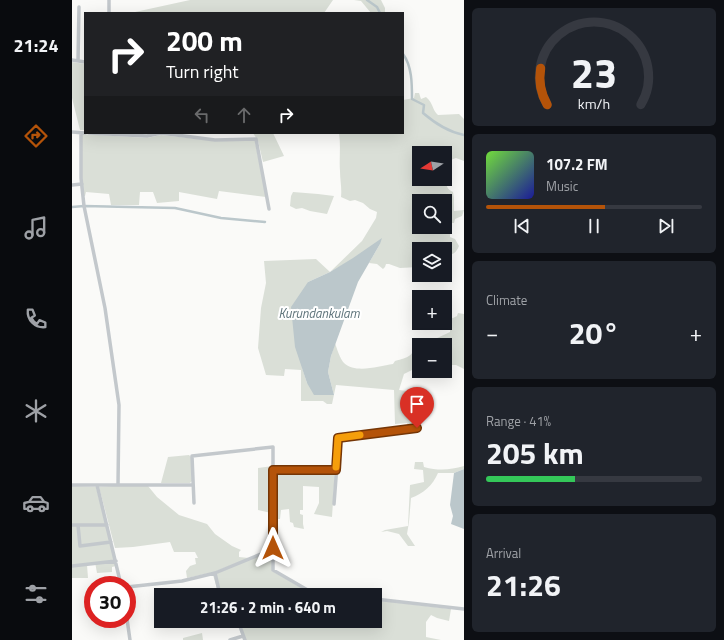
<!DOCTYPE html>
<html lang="en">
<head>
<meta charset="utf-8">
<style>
  body { margin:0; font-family:"Titillium Web",sans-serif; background:#20242c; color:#f1f3f6; height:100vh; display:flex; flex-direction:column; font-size:15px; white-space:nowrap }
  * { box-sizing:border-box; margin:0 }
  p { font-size:13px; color:#9ea1a6 }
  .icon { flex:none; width:22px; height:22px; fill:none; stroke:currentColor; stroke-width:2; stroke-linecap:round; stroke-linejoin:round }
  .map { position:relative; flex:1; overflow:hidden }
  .panel { display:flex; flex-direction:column; gap:8px; padding:8px; background:#0d0f14; width:260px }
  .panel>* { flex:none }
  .guide { position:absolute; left:12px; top:12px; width:320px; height:122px; border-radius:0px; box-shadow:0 4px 16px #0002; background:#202124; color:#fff; overflow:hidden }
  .needle { width:26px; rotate:258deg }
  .controls { position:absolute; left:340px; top:146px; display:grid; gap:8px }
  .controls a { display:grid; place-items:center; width:40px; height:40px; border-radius:0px; background:#171b24; box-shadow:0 4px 16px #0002; font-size:20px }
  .speed { position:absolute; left:12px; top:576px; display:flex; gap:8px; font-size:20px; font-weight:700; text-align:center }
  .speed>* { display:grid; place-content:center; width:52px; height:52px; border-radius:50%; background:#171b24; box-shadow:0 4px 16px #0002; line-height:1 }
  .speed .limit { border:6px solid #d22; background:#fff; color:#111 }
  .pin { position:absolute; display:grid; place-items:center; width:34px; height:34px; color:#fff; margin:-41px -17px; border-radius:50% 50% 50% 0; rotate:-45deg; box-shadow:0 0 4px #0007 }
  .pin .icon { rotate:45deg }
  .me { position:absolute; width:44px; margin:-22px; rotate:0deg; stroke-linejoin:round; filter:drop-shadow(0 0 3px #0008) }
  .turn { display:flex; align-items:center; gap:14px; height:84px; padding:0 16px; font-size:18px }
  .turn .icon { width:52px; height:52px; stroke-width:2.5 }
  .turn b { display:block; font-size:28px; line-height:34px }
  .lanes { display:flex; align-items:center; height:38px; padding:0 16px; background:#0003; justify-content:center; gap:20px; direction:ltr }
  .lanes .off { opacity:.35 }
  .big { font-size:30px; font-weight:700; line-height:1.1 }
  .panel .tile { flex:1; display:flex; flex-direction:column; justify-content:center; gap:6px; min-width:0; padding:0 14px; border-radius:6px; background:#20242c }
  .panel .dial { align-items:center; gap:0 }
  .dial svg { height:104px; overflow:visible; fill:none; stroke:#363941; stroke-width:7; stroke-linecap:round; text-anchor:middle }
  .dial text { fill:#f1f3f6; stroke:none }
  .song { display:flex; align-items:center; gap:12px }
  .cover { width:48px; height:48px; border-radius:6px; background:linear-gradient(135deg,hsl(100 70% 55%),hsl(240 70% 35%)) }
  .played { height:4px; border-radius:2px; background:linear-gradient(90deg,#b45309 55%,#363941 55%) }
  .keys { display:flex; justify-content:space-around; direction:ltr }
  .heat { display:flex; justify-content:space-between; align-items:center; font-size:22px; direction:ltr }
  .charge { height:6px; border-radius:3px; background:linear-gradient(90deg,#34c759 41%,#363941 0) }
  .trip { position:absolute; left:82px; top:588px; width:228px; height:40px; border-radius:0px; background:#171b24; box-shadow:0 4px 16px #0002; font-weight:700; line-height:40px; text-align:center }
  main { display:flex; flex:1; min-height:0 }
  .tab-bar { display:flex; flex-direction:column; width:72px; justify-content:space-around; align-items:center; background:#090b0e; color:#9ea1a6 }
  .tab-bar .icon { width:28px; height:28px }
  .tab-bar .selected { color:#b45309 }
  .tab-bar b { font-size:18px; color:#f1f3f6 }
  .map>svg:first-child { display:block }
  .green { fill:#dadfd7; fill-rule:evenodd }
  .water { fill:#bbc7cb }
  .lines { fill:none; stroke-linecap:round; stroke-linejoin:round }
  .canal { stroke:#bbc7cb; stroke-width:2.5 }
  .minor { stroke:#c3c8cc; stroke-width:3.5 }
  .route-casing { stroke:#753606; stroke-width:10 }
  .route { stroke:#b45309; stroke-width:7 }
  .slow { stroke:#f59e0b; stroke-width:7 }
  .labels { text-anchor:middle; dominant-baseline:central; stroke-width:4; stroke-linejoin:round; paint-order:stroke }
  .water-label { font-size:13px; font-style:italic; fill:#60757c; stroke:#fff }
</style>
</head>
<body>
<main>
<nav class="tab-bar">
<b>21:24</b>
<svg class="icon selected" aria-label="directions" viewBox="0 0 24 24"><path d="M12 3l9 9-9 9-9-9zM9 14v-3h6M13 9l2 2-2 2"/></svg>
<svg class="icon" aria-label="music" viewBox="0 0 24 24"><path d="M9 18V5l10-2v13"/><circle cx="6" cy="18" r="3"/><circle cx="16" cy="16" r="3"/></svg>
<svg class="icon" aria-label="phone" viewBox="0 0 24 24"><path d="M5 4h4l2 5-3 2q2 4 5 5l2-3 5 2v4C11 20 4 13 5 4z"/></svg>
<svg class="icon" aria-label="climate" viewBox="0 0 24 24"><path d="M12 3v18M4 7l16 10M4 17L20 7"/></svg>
<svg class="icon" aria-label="car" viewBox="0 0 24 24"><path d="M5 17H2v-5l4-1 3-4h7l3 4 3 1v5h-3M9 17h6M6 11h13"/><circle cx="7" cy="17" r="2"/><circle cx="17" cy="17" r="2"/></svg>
<svg class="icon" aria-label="filters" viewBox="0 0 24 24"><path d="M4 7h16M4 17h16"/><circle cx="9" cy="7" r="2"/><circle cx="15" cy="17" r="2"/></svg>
</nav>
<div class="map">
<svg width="392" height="640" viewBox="0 0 392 640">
  <rect width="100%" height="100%" fill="#fafaf8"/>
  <!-- green -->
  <path class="green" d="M118,0h143l-9,13h-189v-1z
    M282,0h27l4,8v5h-14l-10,-12z
    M0,62l13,2v66h-5l-8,-32z
    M343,93h4l2,6 5,-2c8,7 6,13 12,18l21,-1 5,5v42l-8,-3 -11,4v-9h-26v26h26c2,6 1,10 8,13l1,6v13l10,-1 -2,6 -7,3 -1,4h-4v14l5,2 4,7c-3,7 -6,9 -14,9v-6h-26v18l-19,1 -11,-4h-3l-1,3 -2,2 -6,-5 -8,-1 11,-19 -50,28 -22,10 -6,85 5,16 27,12 -6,-23 3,-16 4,-13c2,6 5,16 9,20 12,11 35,3 49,1l2,-3c14,-4 18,-4 22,-20l16,-1 17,-8v-6l-7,-3h2v-6l8,1 4,-2 1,-3 6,1v55l-8,-4h-11v-20h-26v23l-5,1 -10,5 -5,16 16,2 2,35 -8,1 -2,-5 -12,1 -1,-34 -58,-5 -4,19h-5l-4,-3h-22v-31l-16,-1 -1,7 -18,-1 -8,-27 3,-40 5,-25 -2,-22 52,-2 14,13 32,-31 14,-23 1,-6 -7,-3 -7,-6 -8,-3 -5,1 -9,-4c1,-9 -1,-17 -1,-26 -1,-12 1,-25 -1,-38h64v-33l11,-2zM347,201h26v26h-26z
    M181,133h20l11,23 -21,6 -5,-21z
    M10,134l65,4 14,-3 54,6h40l11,56 -47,-6 -2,8 -38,-7v9l-22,2 -4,-11h-13l-1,13h-28l-2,-11 -23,-2 -1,4h-2l-1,-19z
    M221,192l25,2 16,2 -7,18 -17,-3 -8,-3 -6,1 -6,-3 1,-10z
    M117,455l2,2 1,24 -2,2h-29l7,-26z
    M343,462h8l1,5c15,4 26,3 40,-1v3l-10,4h-16c-5,12 -15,21 -27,25l-2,24 -2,12 8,12h-7l-9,-12 -12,-3 -6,1 4,-2 23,-4 2,-41 14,-3 -1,-12 -9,-1z
    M201,466l-2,47 -13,-3v-42z
    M263,471l-3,46 -18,-3 5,-11v-16l-16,-1v24h-3v4l3,1v9l1,5 -10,-2 -1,-4 -3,-1 -1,-13 -8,1 -1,9h-5v-47z
    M0,486l24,1 20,79 -4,1v5l-15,1 -2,-11 -8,3 1,13h-16z
    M40,486h36l9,11 22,18 28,9 8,10 17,12 9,4 -2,2v5l10,1 -35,14 -27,6 -1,-7 4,-5 6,-2 -1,-6h3l-3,-6h-21l-4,-10 -37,5 -18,1 -16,-61z
    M199,550l1,21 38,22 17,2h-108l-6,-20z
    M303,600l76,9 -2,12 -12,-3 -6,-3 -5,7v15l15,3h-198l-6,-19h138z
    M130,633l1,7h-20v-2z"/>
  <!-- water -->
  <path class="water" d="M310,238l-2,6 -22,38 -27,74 -3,16 6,23h-20l-7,-12 -12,-36 -4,-40 17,-25 22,-10 23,-14z
    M392,469v60l-13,-5 2,-8 -3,-11 4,-32z"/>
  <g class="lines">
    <!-- canal -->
    <path class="canal" d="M295,0l10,7 3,6
      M331,54c9,12 9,30 9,45l12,6 -1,8c13,11 25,19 41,22
      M0,207l12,-1 91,2 46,10 44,4"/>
    <!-- minor -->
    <path class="minor" d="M37,0v13
      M0,60l13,2
      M6,61l1,-54
      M0,132l13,1
      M9,133v45l3,28 21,102 14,97 -1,80
      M17,133l58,3 14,-3 54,7 41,-1 13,70
      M0,185l10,-1
      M201,470h63
      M0,485h121
      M25,485l24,100
      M122,503l-2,-47 81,-9v123l38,22 29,3
      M262,504l5,-66 78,-10 -1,-35
      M0,525h35
      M6,525l2,21 31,-4
      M0,566l44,-5
      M143,573l5,22
      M55,587l55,-6 33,-8 58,-24
      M303,599l89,10
      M55,619l3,21
      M166,621l7,19
      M158,640l13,-4"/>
  </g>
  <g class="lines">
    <defs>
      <path id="route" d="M201,548v-78h63l2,-32 79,-10"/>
    </defs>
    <!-- route casing -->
    <use href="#route" class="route-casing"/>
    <!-- route -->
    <use href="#route" class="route"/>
    <!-- slow -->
    <path class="slow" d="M264,467l2,-29 22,-3"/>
  </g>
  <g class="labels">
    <!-- water labels -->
    <g class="water-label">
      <text x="247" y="313">Kurundankulam</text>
    </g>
  </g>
</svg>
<div class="controls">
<a><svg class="needle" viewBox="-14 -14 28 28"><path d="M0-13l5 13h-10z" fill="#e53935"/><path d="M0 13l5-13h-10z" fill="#9ea1a6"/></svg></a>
<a><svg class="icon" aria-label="search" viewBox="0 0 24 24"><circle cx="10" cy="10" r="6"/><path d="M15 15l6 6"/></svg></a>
<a><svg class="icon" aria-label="layers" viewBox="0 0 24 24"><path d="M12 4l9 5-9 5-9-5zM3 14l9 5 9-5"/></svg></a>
<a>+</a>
<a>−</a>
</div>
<div class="speed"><div class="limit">30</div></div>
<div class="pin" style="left:345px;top:428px;background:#d93025"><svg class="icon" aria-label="arrive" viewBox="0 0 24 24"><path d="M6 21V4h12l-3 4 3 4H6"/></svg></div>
<svg class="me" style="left:201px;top:548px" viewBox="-20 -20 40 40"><path d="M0-17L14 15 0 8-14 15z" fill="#b45309" stroke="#fff" stroke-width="4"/></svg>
<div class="trip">21:26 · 2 min · 640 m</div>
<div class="guide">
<div class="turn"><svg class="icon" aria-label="right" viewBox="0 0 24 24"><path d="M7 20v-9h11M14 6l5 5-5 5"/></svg><div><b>200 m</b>Turn right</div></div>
<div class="lanes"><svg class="icon off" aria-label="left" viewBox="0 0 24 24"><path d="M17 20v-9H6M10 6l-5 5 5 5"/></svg><svg class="icon off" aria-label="ahead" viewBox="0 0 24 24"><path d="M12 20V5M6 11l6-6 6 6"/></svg><svg class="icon" aria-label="right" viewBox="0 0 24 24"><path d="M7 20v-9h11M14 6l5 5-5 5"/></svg></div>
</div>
</div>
<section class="panel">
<div class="tile dial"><svg viewBox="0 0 100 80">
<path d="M14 69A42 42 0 1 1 86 69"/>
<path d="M14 69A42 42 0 0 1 9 41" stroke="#b45309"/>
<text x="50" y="56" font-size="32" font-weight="700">23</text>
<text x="50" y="72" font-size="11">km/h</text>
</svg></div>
<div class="tile">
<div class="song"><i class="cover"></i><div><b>107.2 FM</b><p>Music</p></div></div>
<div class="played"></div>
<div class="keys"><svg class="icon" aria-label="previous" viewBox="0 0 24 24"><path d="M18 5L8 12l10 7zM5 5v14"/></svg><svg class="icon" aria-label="pause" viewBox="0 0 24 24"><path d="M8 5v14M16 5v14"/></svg><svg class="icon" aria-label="next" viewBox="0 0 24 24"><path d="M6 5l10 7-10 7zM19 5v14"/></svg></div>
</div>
<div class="tile"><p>Climate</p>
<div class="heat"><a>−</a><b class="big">20°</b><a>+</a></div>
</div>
<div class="tile"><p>Range · 41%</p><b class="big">205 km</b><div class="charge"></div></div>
<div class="tile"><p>Arrival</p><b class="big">21:26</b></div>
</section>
</main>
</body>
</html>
